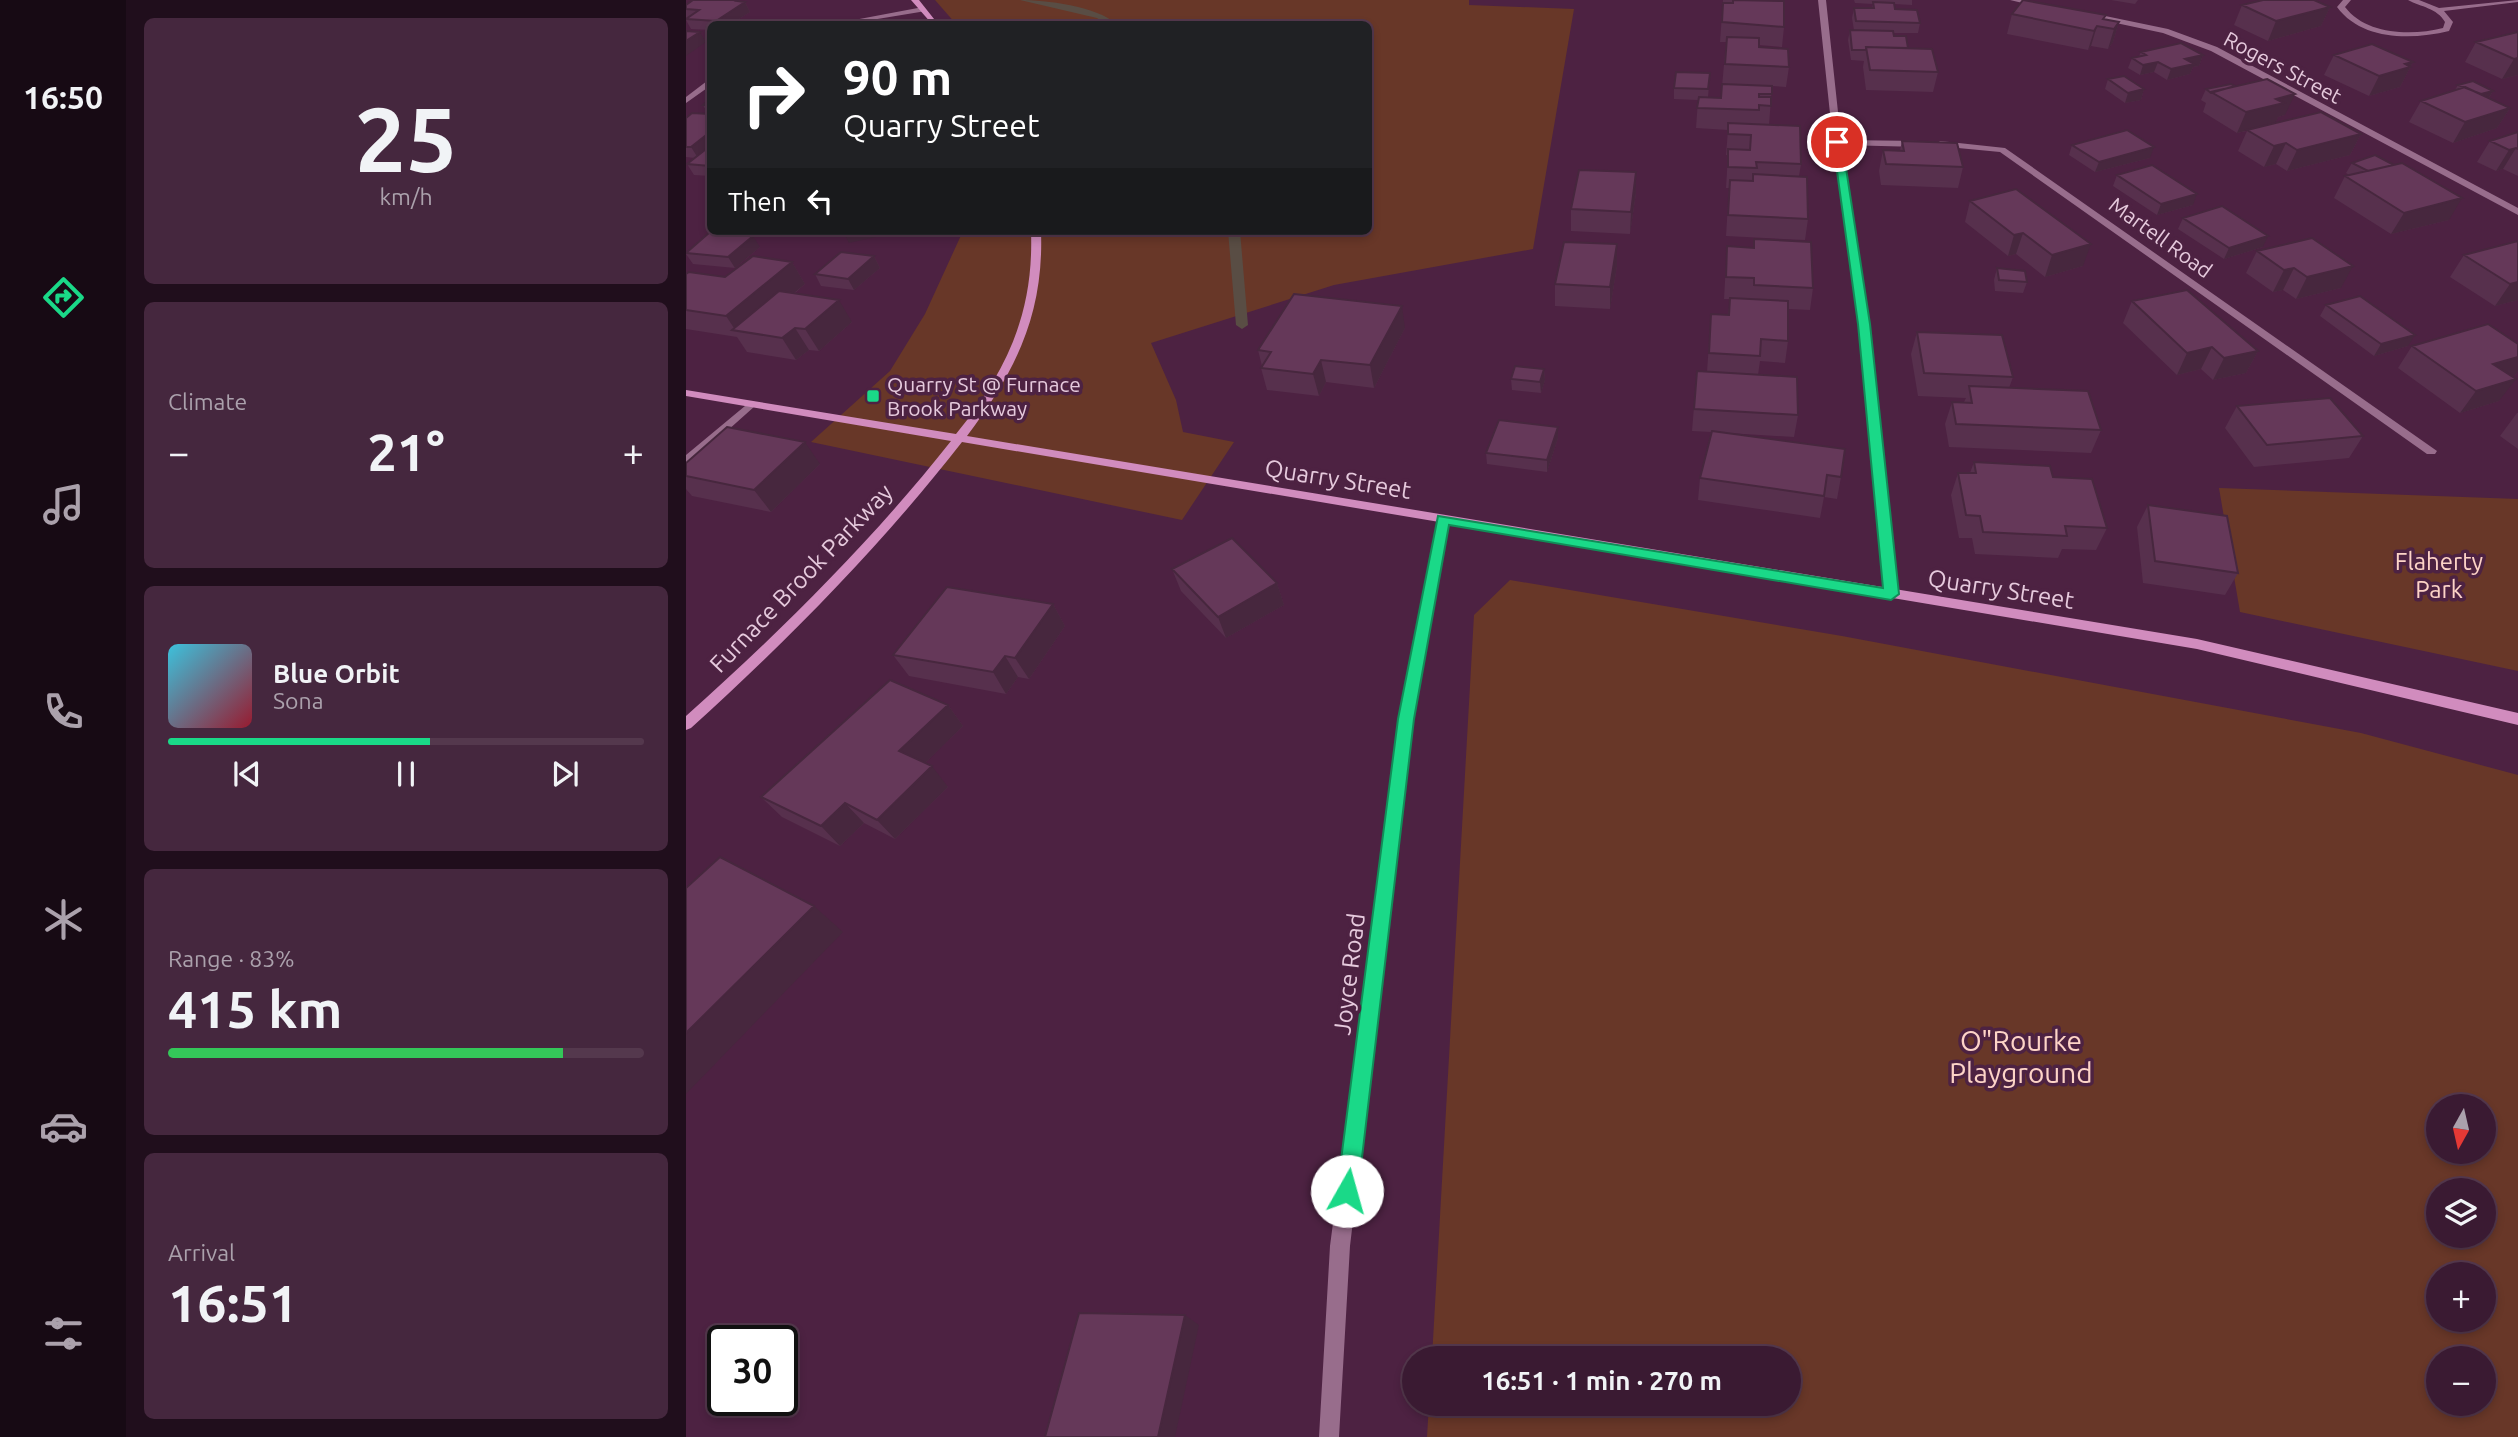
<!DOCTYPE html>
<html lang="en">
<head>
<meta charset="utf-8">
<style>
  body { margin:0; font-family:Ubuntu,sans-serif; background:#45273e; color:#f1f3f6; height:100vh; display:flex; flex-direction:column; font-size:26px; white-space:nowrap }
  * { box-sizing:border-box; margin:0 }
  p { font-size:23px; color:#aba1ac }
  .icon { flex:none; width:38px; height:38px; fill:none; stroke:currentColor; stroke-width:2; stroke-linecap:round; stroke-linejoin:round }
  .map { position:relative; flex:1; overflow:hidden }
  .details { display:flex; flex-direction:column; gap:18px; padding:18px; background:#200e1c; width:560px }
  .details>* { flex:none }
  .top-card { position:absolute; left:21px; top:21px; width:665px; height:214px; border-radius:10px; box-shadow:0 4px 10px #0003,0 0 0 2px #54384d; background:#202124; color:#fff; overflow:hidden }
  .needle { width:46px; rotate:188deg }
  .fabs { position:absolute; left:1740px; top:1094px; display:grid; gap:14px }
  .fabs a { display:grid; place-items:center; width:70px; height:70px; border-radius:50%; background:#3a1a32; box-shadow:0 4px 10px #0003,0 0 0 2px #54384d; font-size:35px }
  .speed { position:absolute; left:21px; top:1325px; display:flex; gap:14px; font-size:35px; font-weight:700; text-align:center }
  .speed>* { display:grid; place-content:center; width:91px; height:91px; border-radius:50%; background:#3a1a32; box-shadow:0 4px 10px #0003,0 0 0 2px #54384d; line-height:1 }
  .speed .limit { border:4px solid #111; border-radius:10px; background:#fff; color:#111 }
  .pin { position:absolute; display:grid; place-items:center; width:60px; height:60px; color:#fff; margin:-30px; border:4px solid #fff; border-radius:50%; box-shadow:0 2px 7px #0007 }
  .me { position:absolute; width:77px; margin:-38px; rotate:7deg; stroke-linejoin:round; filter:drop-shadow(0 0 5px #0008) }
  .turn { display:flex; align-items:center; gap:24px; height:147px; padding:0 21px; font-size:32px }
  .turn .icon { width:91px; height:91px; stroke-width:2.5 }
  .turn b { display:block; font-size:49px; line-height:60px }
  .then { display:flex; align-items:center; height:66px; padding:0 21px; background:#0003; gap:14px; font-size:26px }
  .big { font-size:52px; font-weight:700; line-height:1.1 }
  .details .widget { flex:1; display:flex; flex-direction:column; justify-content:center; gap:10px; min-width:0; padding:0 24px; border-radius:10px; background:#45273e }
  .details .dial { align-items:center; gap:0 }
  .dial b { font-size:91px; line-height:1 }
  .song { display:flex; align-items:center; gap:21px }
  .cover { width:84px; height:84px; border-radius:10px; background:linear-gradient(135deg,hsl(190 70% 55%),hsl(350 70% 35%)) }
  .played { height:7px; border-radius:4px; background:linear-gradient(90deg,#1ad988 55%,#54384d 55%) }
  .keys { display:flex; justify-content:space-around; direction:ltr }
  .heat { display:flex; justify-content:space-between; align-items:center; font-size:38px; direction:ltr }
  .charge { height:10px; border-radius:5px; background:linear-gradient(90deg,#34c759 83%,#54384d 0) }
  .trip { position:absolute; left:716px; top:1346px; width:399px; height:70px; border-radius:35px; background:#3a1a32; box-shadow:0 4px 10px #0003,0 0 0 2px #54384d; font-weight:700; line-height:70px; text-align:center }
  main { display:flex; flex:1; min-height:0 }
  .menu { display:flex; flex-direction:column; width:126px; justify-content:space-around; align-items:center; background:#170a14; color:#aba1ac }
  .menu .icon { width:49px; height:49px }
  .menu .active { color:#1ad988 }
  .menu b { font-size:32px; color:#f1f3f6 }
  .map>svg:first-child { display:block }
  .green { fill:#683728; fill-rule:evenodd }
  .lines { fill:none; stroke-linecap:round; stroke-linejoin:round }
  .stream { fill:#594d44; fill-rule:evenodd }
  .minor { fill:#986d8c; fill-rule:evenodd }
  .secondary { fill:#d18cbe; fill-rule:evenodd }
  .wall { fill:#57304d }
  .shaded-wall { fill:#47273e }
  .building { fill:#653859; stroke:#47273e; stroke-width:2 }
  .route { fill:#1ad988; stroke:#118d58; stroke-width:2 }
  .poi-dot { fill:#1ad988; stroke:#4d2242; stroke-width:2.5 }
  .labels { text-anchor:middle; dominant-baseline:central; stroke-width:7; stroke-linejoin:round; paint-order:stroke }
  .far-street-label { font-size:21px; fill:#e6cadd; stroke:#4d2242 }
  .far-poi-label { font-size:21px; fill:#e6cadd; stroke:#4d2242; text-anchor:start }
  .street-label { font-size:24px; fill:#e6cadd; stroke:#4d2242 }
  .park-label { font-size:24px; fill:#fdd4c7; stroke:#4d2242 }
  .near-park-label { font-size:28px; fill:#fdd4c7; stroke:#4d2242 }
</style>
</head>
<body>
<main>
<nav class="menu">
<b>16:50</b>
<svg class="icon active" aria-label="directions" viewBox="0 0 24 24"><path d="M12 3l9 9-9 9-9-9zM9 14v-3h6M13 9l2 2-2 2"/></svg>
<svg class="icon" aria-label="music" viewBox="0 0 24 24"><path d="M9 18V5l10-2v13"/><circle cx="6" cy="18" r="3"/><circle cx="16" cy="16" r="3"/></svg>
<svg class="icon" aria-label="phone" viewBox="0 0 24 24"><path d="M5 4h4l2 5-3 2q2 4 5 5l2-3 5 2v4C11 20 4 13 5 4z"/></svg>
<svg class="icon" aria-label="climate" viewBox="0 0 24 24"><path d="M12 3v18M4 7l16 10M4 17L20 7"/></svg>
<svg class="icon" aria-label="car" viewBox="0 0 24 24"><path d="M5 17H2v-5l4-1 3-4h7l3 4 3 1v5h-3M9 17h6M6 11h13"/><circle cx="7" cy="17" r="2"/><circle cx="17" cy="17" r="2"/></svg>
<svg class="icon" aria-label="filters" viewBox="0 0 24 24"><path d="M4 7h16M4 17h16"/><circle cx="9" cy="7" r="2"/><circle cx="15" cy="17" r="2"/></svg>
</nav>
<section class="details">
<div class="widget dial"><b>25</b><p>km/h</p></div>
<div class="widget"><p>Climate</p>
<div class="heat"><a>−</a><b class="big">21°</b><a>+</a></div>
</div>
<div class="widget">
<div class="song"><i class="cover"></i><div><b>Blue Orbit</b><p>Sona</p></div></div>
<div class="played"></div>
<div class="keys"><svg class="icon" aria-label="previous" viewBox="0 0 24 24"><path d="M18 5L8 12l10 7zM5 5v14"/></svg><svg class="icon" aria-label="pause" viewBox="0 0 24 24"><path d="M8 5v14M16 5v14"/></svg><svg class="icon" aria-label="next" viewBox="0 0 24 24"><path d="M6 5l10 7-10 7zM19 5v14"/></svg></div>
</div>
<div class="widget"><p>Range · 83%</p><b class="big">415 km</b><div class="charge"></div></div>
<div class="widget"><p>Arrival</p><b class="big">16:51</b></div>
</section>
<div class="map">
<svg width="1832" height="1437" viewBox="0 0 1832 1437">
  <rect width="100%" height="100%" fill="#4d2242"/>
  <!-- green -->
  <path class="green" d="M249,0h534v5l105,4 -41,240 -199,36 -183,58 25,57 7,32 51,10 -52,78 -371,-78 79,-71 35,-57 38,-83h405v-207h-412z
    M1533,488l299,11v172l-278,-59z
    M824,580l332,56 519,97 157,42v662h-1091l2,-33h359v-46h-356l42,-743zM1752,1106h45v46h-45zM1752,1190h45v46h-45zM1752,1274h45v46h-45zM1752,1358h45v46h-45z"/>
  <g class="lines">
    <!-- stream -->
    <path class="stream" d="M334,0c25,0 77,6 96,24h-10l-9,-6z
      M542,231h12l8,94 -6,4 -6,-4z"/>
    <!-- minor -->
    <path class="minor" d="M1132,0h8l15,140 79,1 4,3 -4,3 -78,-2 27,179 28,270 -6,5 -6,-5 -26,-270 -26,-182z
      M1324,0h15l18,5 -4,2z
      M1657,0h8l-6,7c21,28 67,29 98,21l2,-6c-8,-14 -24,-15 -37,-22h11l20,8 79,-8v2l-74,9 9,11 -4,9c-37,9 -87,10 -112,-24z
      M237,7l3,4 -79,13h-14z
      M1400,12l82,17 49,18 301,161v7l-307,-164 -48,-18 -80,-17z
      M21,81h3v5l-24,17v-6z
      M1254,141l65,7 432,303 -2,3h-8l-427,-302 -63,-6 -1,-2z
      M65,401l4,1v4l-65,58 -4,1v-10z
      M757,516l6,4 -36,199 -63,527 -11,191h-20l11,-191 69,-527 38,-199z"/>
    <!-- secondary -->
    <path class="secondary" d="M225,0h8l19,24h-6z
      M345,231h10c3,83 -25,140 -74,205l1230,203 321,74v12l-321,-76 -1235,-207c-81,104 -174,198 -271,286l-5,2v-14c95,-85 186,-175 265,-275l-265,-45v-6l270,44c51,-63 78,-121 75,-203z"/>
  </g>
  <!-- wall -->
  <path class="wall" d="M53,0l1,1 5,1 5,10 -19,12h-21v6l-19,-1 -5,-9v-15z
    M1037,0h60l1,27 -2,20 -23,-2v2l30,20 -3,20 -14,-1 -3,39 32,39 -2,12 9,43 -3,21 -79,-4 3,-48h-3l2,-33h-2l2,-25 -32,-2 2,-28 -24,-1v-11l36,-15 -2,24 13,1 5,-56h-6z
    M1168,0h58v5l-18,-1 1,5 25,14 -2,10h-25l1,3 44,36 -5,20 -67,-2 -3,-23 1,-6 -13,-1 -3,-20 2,-10h4l-2,-12 2,-10h18l1,-4 -18,-1z
    M1425,0h27l-3,4z
    M1556,5l88,2 -9,19 -53,15 -34,-16z
    M1326,14l92,5 15,3 -6,20 -5,7 -17,-3 -3,4 -81,-16z
    M1832,32v43l-16,4 -37,-17 11,-20z
    M1455,52l62,3 -4,11 -6,1 -3,7 -23,6 -13,-8 -14,3 -12,-7 4,-10 7,-2z
    M1648,55l79,7 -13,25 -31,9 -45,-21z
    M1422,79l36,10 -3,11 -16,3 -20,-14z
    M1772,85l35,6 -4,7 21,10 -13,20 -44,15 -44,-21 12,-21 34,-11z
    M1520,89l79,26 -7,2 -3,6 86,11 -11,21 -63,16 -11,-7 -12,3 -26,-16 9,-20 -10,2 -34,-21 3,-9 -5,-3z
    M24,99v77l-16,-1 -7,-11 8,-6 -9,-1v-39l22,-4 -5,-9z
    M1832,132v44l-15,-7 -7,2 -19,-9 13,-21z
    M1216,141l61,26 -5,21 -77,-3 -2,-14 4,-21h17z
    M1386,145l78,13 -55,14 -26,-17z
    M1689,155l74,65 -58,14 -57,-36 11,-22 4,-1 -3,-2 6,-10z
    M1431,175l76,30 -36,10 -44,-29z
    M950,193l-6,41 -59,-3v-22z
    M1284,201l113,65 -38,11 -29,-23 -8,2 -43,-34z
    M1497,218l80,29 -39,12 -46,-30z
    M1068,239l59,49 -3,22 -22,-1v32l-3,22 -25,-2 -2,14 40,40 -4,22 -66,-4 113,44 -4,22 -13,-2 -4,21 -122,-18 2,-22 11,-46 -19,-1 5,-60 10,1 4,-58 17,1 2,-16h-6l3,-53 26,2z
    M1832,241v59l-23,6 -45,-29 14,-22z
    M74,247l-25,21 -42,-4 -7,-10v-2z
    M1571,251l84,37 -45,11 -13,-9 -10,2 -27,-19z
    M188,256l6,12 -26,22 -33,-4 -6,-12z
    M106,262l13,22 -10,9 57,29 -33,29 -10,-1 -13,10 -49,-8 -10,-15 -51,-8v-56l39,4z
    M931,266l-7,43 -55,-3v-22z
    M1311,268l30,14 -4,11 -28,-2 -1,-11z
    M1446,301l126,50 -12,22 -33,7 -12,-11 -24,6 -54,-52z
    M1640,305l82,41 -34,10 -54,-40z
    M719,328l-31,60 -48,-6 -7,14 -52,-6 -6,-22 1,-2 -4,-16z
    M1231,332l96,45 -4,11 92,42 -10,23 -142,-6 -4,-23 7,-22h12l2,-4 -48,-2 -7,-42z
    M1832,344v27l-3,4 -4,1 -12,25 -39,12 -62,-45 14,-22z
    M858,369l1,11 -4,13 -29,-3 -1,-11z
    M1551,406l126,30 -14,22 -95,9 -29,-39z
    M1831,413h1v36l-18,-13z
    M872,427v11l-11,34 -60,-8 -1,-11z
    M1288,462l79,15 54,51 -11,22 -34,-1 -4,9 -83,-4 -3,-16h-13l-8,-43 7,-22h12z
    M0,463l134,1 -49,48 -79,-16 -6,-7z
    M1462,505l90,68 -13,22 -82,-12 -6,-56z
    M486,569l105,14 7,22 -58,33 -45,-47z
    M367,604l12,22 -36,53 -11,-2 -12,17 -97,-18 -16,-21z
    M262,705l15,21 -38,37 23,24 -53,52 -31,-16 -24,23 -58,-29 -21,-20z"/>
  <!-- shaded-wall -->
  <path class="shaded-wall" d="M53,0l3,4 3,-2 5,10 -19,12h-13l-2,-3z
    M1644,7l-9,19 -53,15 8,-20z
    M1433,22l-6,20 -5,7 6,-20z
    M1411,26l-6,20 -3,4 6,-19z
    M14,32l6,10 -20,14v-15z
    M1517,55l-4,11 -6,1 -3,7 -23,6 4,-11 14,-10z
    M1832,58v17l-16,4 12,-20z
    M1472,62l-4,10 -14,3 3,-10z
    M1727,62l-13,25 -31,9 10,-20 26,-12z
    M1458,89l-3,11 -16,3 3,-10z
    M1807,91l-6,10 -8,-6z
    M1609,94l-10,21 -7,2 -3,7 -38,9 9,-21 30,-13z
    M1824,108l-13,20 -44,15 12,-21z
    M24,132v16l-12,10 -7,-11z
    M1675,134l-11,21 -63,16 10,-21z
    M1600,143l-10,21 -12,3 10,-21z
    M1468,147l-4,11 -55,14 4,-10z
    M1830,148l-13,21 -7,2 13,-21z
    M950,172v21l-6,41 1,-22z
    M1511,194l-4,11 -36,10 4,-11z
    M1776,198l-13,22 -58,14 13,-21z
    M160,231h48v2l-45,10 -6,-11z
    M1337,233l-7,21 -8,2 6,-21z
    M67,236l7,11 -25,21 -7,-11z
    M1582,236l-5,11 -39,12 5,-11z
    M931,244v22l-7,43v-22z
    M1405,244l-8,22 -38,11 7,-22z
    M188,256l6,12 -26,22 -6,-11z
    M106,262l13,22 -58,48 -11,-1 -10,-15z
    M1667,266l-12,22 -45,11 11,-22z
    M1608,268l-11,22 -10,2 11,-22z
    M1832,282v18l-23,6 15,-22z
    M153,300l13,22 -33,29 -14,-22z
    M716,306l3,22 -31,60 -4,-23z
    M109,328l14,22 -13,10 -14,-22z
    M1729,335l-7,11 -34,10 7,-12z
    M1526,347l-11,22 -24,6 10,-22z
    M1572,351l-12,22 -33,7 11,-22z
    M1832,357v14l-3,4 -38,12 16,-23z
    M635,360l5,22 -7,14 -6,-22z
    M858,369l1,11 -4,13 -1,-11z
    M1830,379l-17,22 -39,12 16,-22z
    M872,427v11l-11,34v-12z
    M119,442l15,22 -49,48 -17,-22z
    M591,583l7,22 -58,33 -8,-21z
    M367,604l12,22 -36,53 -14,-21z
    M319,656l13,21 -12,17 -13,-22z
    M262,705l15,21 -47,46 -17,-21z
    M246,766l16,21 -53,52 -18,-19z
    M159,803l19,20 -24,23 -19,-20z
    M128,906l29,26 -157,162v-61z
    M499,1315l14,10 -24,112h-17z"/>
  <!-- building -->
  <path class="building" d="M7,0h46l-2,1 8,1 -29,19 -30,-2 13,-9 -13,-1v-4z
    M1047,0l51,1v26l-62,-5 1,-19h10z
    M1337,0l83,15 -3,4 16,3 -5,7 -17,-3 -3,5 -82,-17z
    M1577,0h51l16,7 -54,14 -34,-16z
    M1187,2l21,1 1,6 22,1 3,13 -64,-2 -2,-13h20z
    M1164,30l43,1 1,5h12l2,12 -42,-1v3h-14z
    M0,31l14,1 -14,9z
    M1832,32v26l-4,1 -38,-17z
    M1041,37l32,1v9l29,2 1,18 -64,-3z
    M1495,43l22,12 -18,4 9,5 -23,5 -13,-7 -15,3 -11,-7 14,-3 -5,-3z
    M1686,44l41,18 -8,2 5,3 -31,9 -45,-21z
    M1180,47l66,2 6,23 -68,-2z
    M990,72l34,1 -2,16 -34,-1z
    M1438,76l20,13 -16,4 -20,-14z
    M1581,79l28,15 -19,5 8,4 -38,9 -35,-20z
    M1787,81l20,10 -12,3 -23,-9z
    M1036,84l50,2v8h-13v3h12v9l-12,-1v5l-62,-2 2,-11 22,1z
    M1545,84l4,2 -24,7 -5,-4z
    M1779,87l45,21 -45,14 -44,-21z
    M24,99v6h-7z
    M1635,112l40,22 -64,16 -11,-7 -12,3 -27,-16z
    M6,113l18,1v18l-19,15h-5v-29z
    M1042,123l72,3 1,38 -45,-2 1,6 -29,-1v-18l22,1 1,-15 -23,-1z
    M1441,130l27,17 -55,15 -27,-17z
    M1832,132v17l-2,-1 -7,2 -19,-9z
    M1216,141l55,2 6,24 -77,-3 -3,-14 21,1z
    M24,146v20l-23,-2z
    M1689,155l19,10 -26,6 -16,-8z
    M1716,163l60,35 -58,15 -59,-37z
    M1466,165l45,29 -36,10 -44,-29z
    M893,170l57,2 -5,40 -60,-3z
    M1067,174l54,3 1,42 -80,-4 2,-35 23,1z
    M1330,189l75,55 -39,11 -29,-22 -9,2 -44,-34z
    M1536,206l46,30 -39,12 -46,-30z
    M24,232l43,4 -25,21 -42,-4z
    M1626,238l41,28 -46,11 -13,-9 -10,2 -27,-19z
    M1068,239l57,3 2,46 -59,-3v-7l-28,-1 1,-31 27,2z
    M1832,241v41l-8,2 -46,-29z
    M878,242l53,2 -7,43 -55,-3z
    M155,252l33,4 -26,23 -33,-5z
    M67,256l39,6 -66,54 -40,-6v-36l3,-2 36,5z
    M1311,268l28,3 2,11 -28,-2z
    M1501,290l71,61 -34,7 -12,-11 -25,6 -55,-52z
    M93,291l60,9 -34,29 -10,-1 -13,10 -50,-8z
    M608,294l108,12 -32,59 -49,-5 -8,14 -52,-6 10,-16 -13,-2z
    M1674,296l55,39 -34,9 -55,-39z
    M1044,298l58,3v40l-27,-2 -1,17 -51,-3 2,-39 18,1z
    M1802,324l30,20v13l-25,7 23,15 -40,12 -64,-45z
    M1231,332l85,3 11,42 -89,-4z
    M829,366l29,3 -4,13 -29,-3z
    M1011,371l100,6 1,38 -104,-6z
    M1283,386l119,5 13,39 -145,-6 -4,-22 20,1z
    M1644,398l33,38 -96,9 -30,-39z
    M813,420l59,7 -11,33 -61,-7z
    M41,427l78,15 -51,48 -68,-14v-13z
    M1026,431l133,18 -4,28 -14,-2 -3,21 -124,-18z
    M1288,462l76,4 3,11 39,2 15,49 -42,-2 2,10 -84,-4 -3,-16 -14,-1 -8,-42h18z
    M1462,505l79,11 11,57 -83,-12z
    M546,538l45,45 -59,34 -46,-48z
    M261,587l106,17 -38,54 -10,-2 -12,16 -100,-17z
    M204,680l58,25 -49,46 33,15 -55,54 -32,-17 -24,23 -60,-29z
    M34,857l94,49 -128,127v-145z
    M393,1313l106,2 -27,122h-113z"/>
  <!-- route -->
  <path class="route" d="M1151,139l5,3 28,182 29,270 -8,6 -442,-75 -35,194 -56,472 -3,7 -8,3 -7,-3 -3,-7 61,-472 40,-203 445,72 -25,-264 -25,-182z"/>
  <!-- markers -->
  <rect class="poi-dot" x="180" y="389" width="14" height="14" rx="3.5"/>
  <g class="labels">
    <!-- far-street labels -->
    <g class="far-street-label">
      <text transform="translate(1597 67) rotate(28)">Rogers Street</text>
      <text transform="translate(1475 237) rotate(36)">Martell Road</text>
    </g>
    <!-- far-poi labels -->
    <g class="far-poi-label">
      <text x="201" y="384">Quarry St @ Furnace<tspan x="201" dy="24">Brook Parkway</tspan></text>
    </g>
    <!-- street labels -->
    <g class="street-label">
      <text transform="translate(652 479) rotate(9)">Quarry Street</text>
      <text transform="translate(115 578) rotate(-46)">Furnace Brook Parkway</text>
      <text transform="translate(1315 589) rotate(9)">Quarry Street</text>
      <text transform="translate(663 974) rotate(-83)">Joyce Road</text>
    </g>
    <!-- park labels -->
    <g class="park-label">
      <text x="1753" y="561">Flaherty<tspan x="1753" dy="28">Park</tspan></text>
    </g>
    <!-- near-park labels -->
    <g class="near-park-label">
      <text x="1335" y="1040">O"Rourke<tspan x="1335" dy="32">Playground</tspan></text>
    </g>
  </g>
</svg>
<div class="fabs">
<a><svg class="needle" viewBox="-14 -14 28 28"><path d="M0-13l5 13h-10z" fill="#e53935"/><path d="M0 13l5-13h-10z" fill="#aba1ac"/></svg></a>
<a><svg class="icon" aria-label="layers" viewBox="0 0 24 24"><path d="M12 4l9 5-9 5-9-5zM3 14l9 5 9-5"/></svg></a>
<a>+</a>
<a>−</a>
</div>
<div class="speed"><div class="limit">30</div></div>
<div class="pin" style="left:1151px;top:142px;background:#d93025"><svg class="icon" aria-label="arrive" viewBox="0 0 24 24"><path d="M6 21V4h12l-3 4 3 4H6"/></svg></div>
<svg class="me" style="left:661px;top:1191px" viewBox="-20 -20 40 40"><circle r="19" fill="#fff"/><path d="M0-13L10 11 0 6-10 11z" fill="#1ad988"/></svg>
<div class="trip">16:51 · 1 min · 270 m</div>
<div class="top-card">
<div class="turn"><svg class="icon" aria-label="right" viewBox="0 0 24 24"><path d="M7 20v-9h11M14 6l5 5-5 5"/></svg><div><b>90 m</b>Quarry Street</div></div>
<div class="then">Then<svg class="icon" aria-label="left" viewBox="0 0 24 24"><path d="M17 20v-9H6M10 6l-5 5 5 5"/></svg></div>
</div>
</div>
</main>
</body>
</html>
